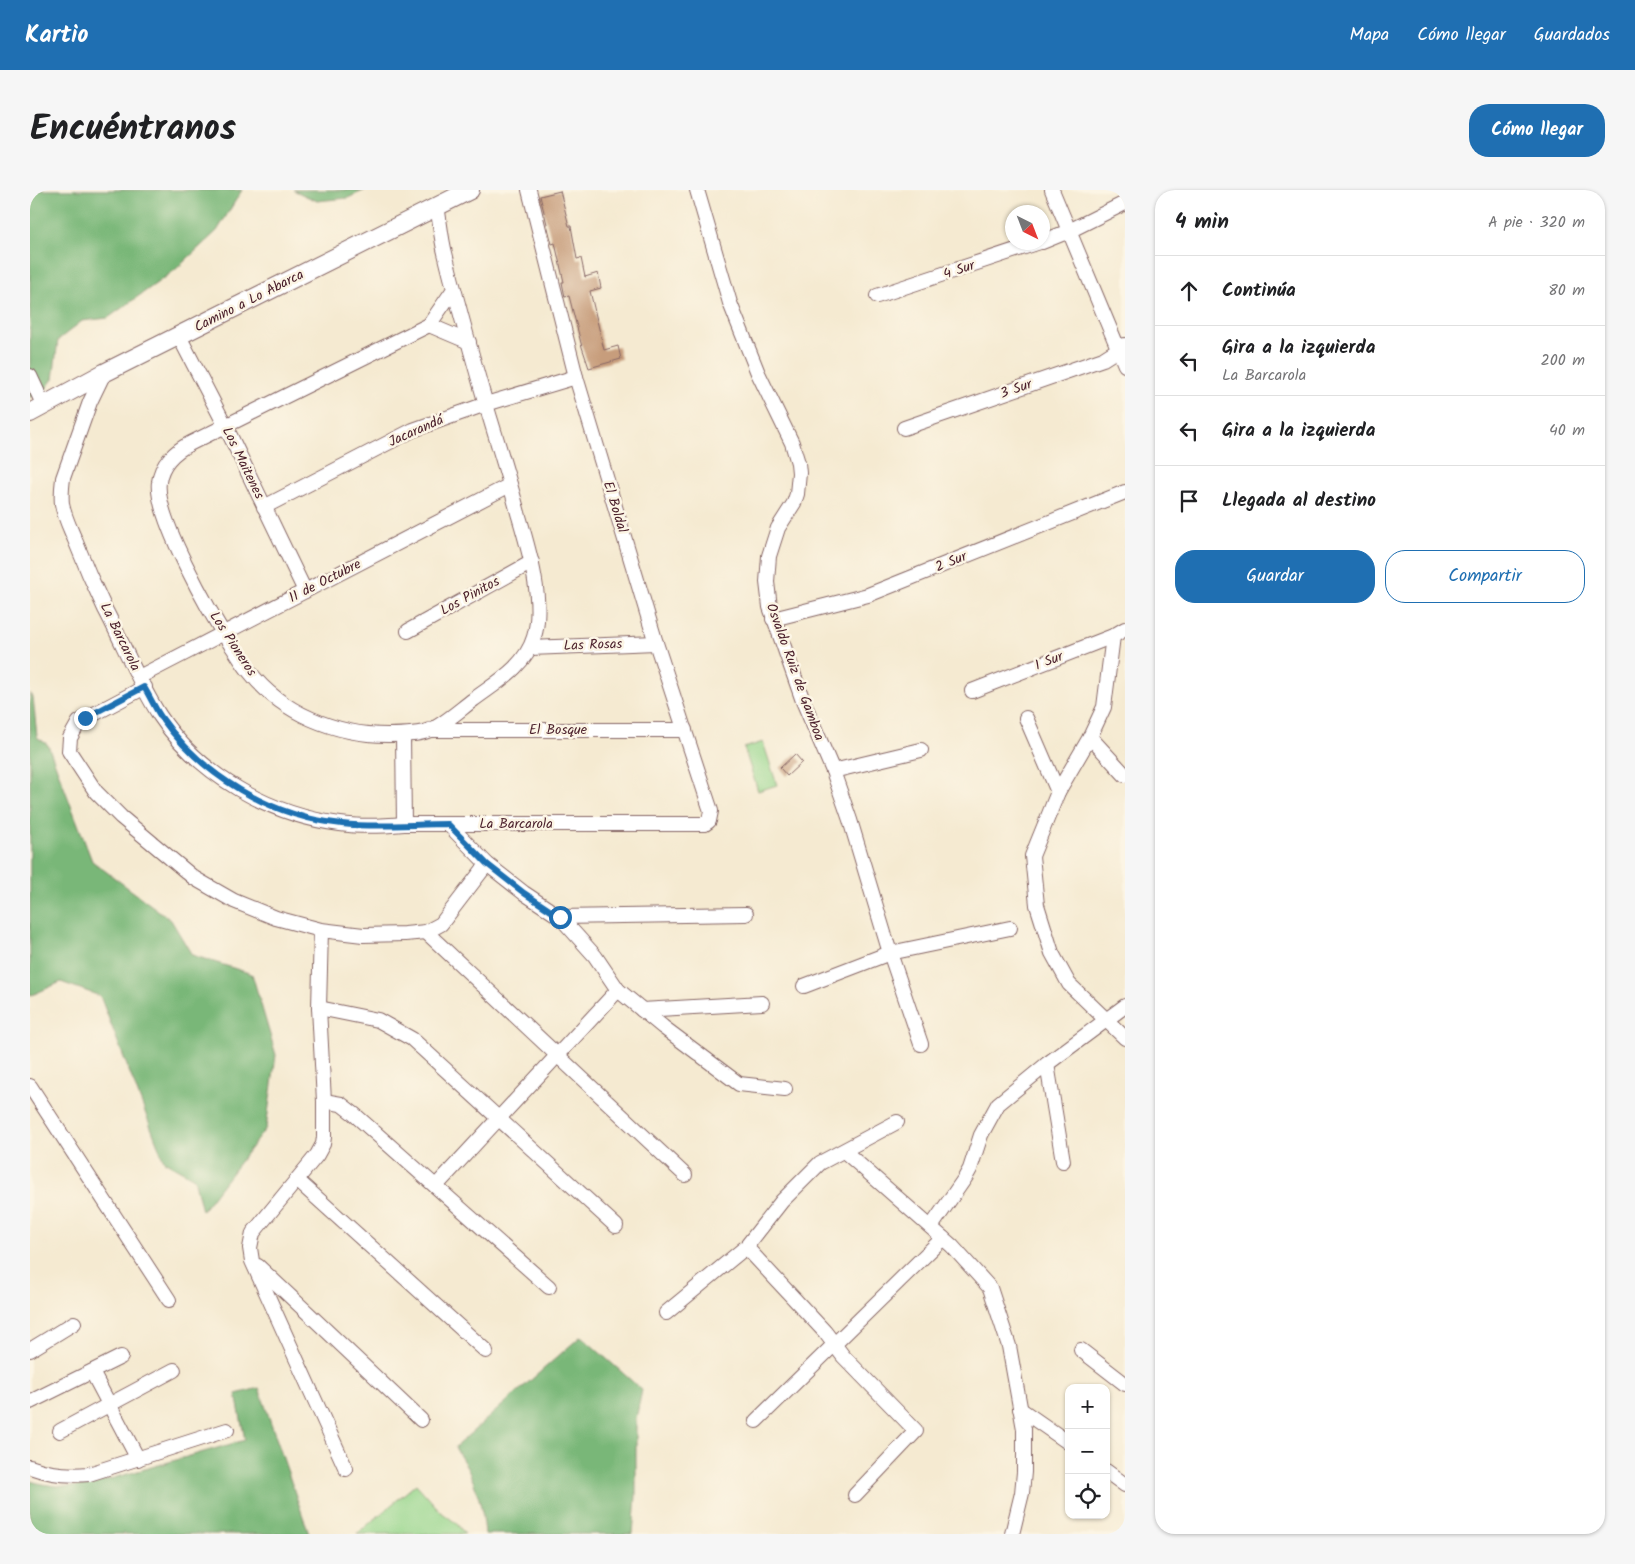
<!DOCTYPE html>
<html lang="es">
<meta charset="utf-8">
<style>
body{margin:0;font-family:Kalam,sans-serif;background:#f6f6f6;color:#202124}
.controls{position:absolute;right:15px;bottom:15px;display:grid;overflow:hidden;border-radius:10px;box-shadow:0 1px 4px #0004}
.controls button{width:45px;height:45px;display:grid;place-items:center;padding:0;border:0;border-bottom:1px solid #e0e0e0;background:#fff;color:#202124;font:25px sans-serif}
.compass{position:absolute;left:975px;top:15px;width:45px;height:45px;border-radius:50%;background:#fff;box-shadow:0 1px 4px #0004;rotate:138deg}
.stop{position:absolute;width:15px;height:15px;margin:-11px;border:4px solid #1f6fb2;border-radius:50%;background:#fff}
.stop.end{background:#1f6fb2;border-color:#fff;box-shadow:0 1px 5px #0008}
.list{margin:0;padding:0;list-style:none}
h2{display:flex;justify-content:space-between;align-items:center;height:65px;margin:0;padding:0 20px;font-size:21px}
h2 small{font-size:16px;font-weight:400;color:#757577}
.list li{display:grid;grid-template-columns:32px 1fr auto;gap:15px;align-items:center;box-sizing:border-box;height:70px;padding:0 20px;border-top:1px solid #e0e0e0}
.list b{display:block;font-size:19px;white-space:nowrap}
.list p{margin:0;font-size:16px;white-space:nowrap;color:#757577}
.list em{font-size:16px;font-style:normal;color:#757577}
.actions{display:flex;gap:10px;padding:15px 20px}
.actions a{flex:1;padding:11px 0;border:1px solid #1f6fb2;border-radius:20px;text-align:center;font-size:18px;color:#1f6fb2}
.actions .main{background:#1f6fb2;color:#fff}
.icon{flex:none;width:28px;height:28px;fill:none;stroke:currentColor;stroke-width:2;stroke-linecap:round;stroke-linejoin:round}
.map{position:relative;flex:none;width:1095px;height:1344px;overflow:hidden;border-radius:20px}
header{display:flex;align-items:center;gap:30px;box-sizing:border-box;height:70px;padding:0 25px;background:#1f6fb2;color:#fff}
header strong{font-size:24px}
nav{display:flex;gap:28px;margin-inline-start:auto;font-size:18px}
.intro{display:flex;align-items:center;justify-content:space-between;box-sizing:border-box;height:120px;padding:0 30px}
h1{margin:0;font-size:35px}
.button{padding:12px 22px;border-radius:20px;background:#1f6fb2;color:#fff;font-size:18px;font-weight:700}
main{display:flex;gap:30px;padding:0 30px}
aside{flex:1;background:#fff;border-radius:20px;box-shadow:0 1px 4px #0004}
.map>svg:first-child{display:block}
.green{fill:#97d68d;stroke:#707a5c}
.forest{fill:#79b778;stroke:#626b52}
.building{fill:#c79d7c}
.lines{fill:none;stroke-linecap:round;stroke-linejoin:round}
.minor-casing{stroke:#866665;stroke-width:16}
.major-casing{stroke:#866665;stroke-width:20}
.minor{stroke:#fff;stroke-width:14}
.major{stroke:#fff;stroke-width:18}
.route{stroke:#1f6fb2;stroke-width:6}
.labels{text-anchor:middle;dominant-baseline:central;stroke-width:5;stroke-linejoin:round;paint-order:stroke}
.street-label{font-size:14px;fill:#4a1f2b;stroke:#fcf5e5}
</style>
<header>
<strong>Kartio</strong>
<nav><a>Mapa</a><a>Cómo llegar</a><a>Guardados</a></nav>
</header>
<div class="intro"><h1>Encuéntranos</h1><a class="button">Cómo llegar</a></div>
<main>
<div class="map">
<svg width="1095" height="1344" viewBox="0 0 1095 1344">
<rect width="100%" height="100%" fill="#fcf5e5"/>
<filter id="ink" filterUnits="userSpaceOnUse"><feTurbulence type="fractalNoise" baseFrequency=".02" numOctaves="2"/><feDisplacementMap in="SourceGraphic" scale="10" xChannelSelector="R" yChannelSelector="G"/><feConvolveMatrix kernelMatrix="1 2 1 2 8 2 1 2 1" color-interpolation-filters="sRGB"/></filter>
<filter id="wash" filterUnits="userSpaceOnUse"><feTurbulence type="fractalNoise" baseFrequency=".0096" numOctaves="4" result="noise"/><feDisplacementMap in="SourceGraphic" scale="20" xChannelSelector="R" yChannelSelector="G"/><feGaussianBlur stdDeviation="1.12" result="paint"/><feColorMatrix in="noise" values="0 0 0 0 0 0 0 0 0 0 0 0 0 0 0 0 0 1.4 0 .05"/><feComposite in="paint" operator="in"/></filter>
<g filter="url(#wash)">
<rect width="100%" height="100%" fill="#f5ead1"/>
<g class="green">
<path d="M733 552 747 595 728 601 714 558Z"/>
<path d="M386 1294 411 1322 426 1333 435 1344H327Z"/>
</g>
<g class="forest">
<path d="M0 0H212L187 41 145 80 78 128 52 131 28 150 23 189 12 204 0 207Z"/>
<path d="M263 0H335L318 8 287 11Z"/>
<path d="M0 503 3 507 7 547 18 555 62 671 141 730 162 765 222 784 246 865 236 938 172 1021 164 988 134 971 70 806 31 792 0 806Z"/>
<path d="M551 1146 612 1200 606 1229V1306L603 1344H455C453 1319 447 1296 435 1274 432 1269 428 1263 425 1257Z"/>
<path d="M229 1198 279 1344H0V1291C22 1297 41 1298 63 1294L215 1250 206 1204Z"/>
</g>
<g id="blocks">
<g class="building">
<path d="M530 1 539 36H541L547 69 551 68 555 87 568 83 571 98 560 101 574 160 588 156 591 169 559 178 552 157 539 106 535 107 532 92H534L525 53 522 54 510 6Z"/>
<path d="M765 564 772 572 757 586 750 578Z"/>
</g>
</g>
</g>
<g filter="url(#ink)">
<use href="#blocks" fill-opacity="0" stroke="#866665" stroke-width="1"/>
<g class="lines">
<defs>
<g id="minor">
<path d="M667 0 700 113 728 183 762 253 768 273 769 283 767 304 764 313 748 338 739 366 737 392 740 417 773 511 803 581 820 630 860 763 891 854"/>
<path d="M1022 0 1095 175"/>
<path d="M407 16C410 32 411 48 415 63 427 113 441 162 455 211 466 248 478 285 488 323 498 357 515 411 504 447 495 477 467 492 443 510 432 518 412 536 400 540 388 545 371 545 358 545 306 545 251 523 219 481 212 473 207 463 201 455 181 425 124 325 129 292 131 274 145 261 161 253L399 135 424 99"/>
<path d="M1012 52 1039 41 1095 13"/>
<path d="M847 106 1010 52"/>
<path d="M399 135 439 152"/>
<path d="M149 146 195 235 275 401"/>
<path d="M74 183 60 212 33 288C32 296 31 305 32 314 34 326 40 338 45 350 54 373 64 396 75 419 93 453 109 494 130 526 170 586 240 625 310 634 331 637 353 636 374 634H675L679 631 681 621 626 453 546 187 499 0"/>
<path d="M0 186 14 216"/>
<path d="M874 238 1073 169 1095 155"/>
<path d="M234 317 383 240 456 214 546 187"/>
<path d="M743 429 838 405 1095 302"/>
<path d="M378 441 502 372"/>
<path d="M1083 446 1074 517 1060 547 1028 602 1002 666 1007 715 1022 763 1039 794 1095 848"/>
<path d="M500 458 626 453"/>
<path d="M109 487 480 295"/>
<path d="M115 497 49 532 40 548 39 561 66 602 91 627 164 688 204 711 246 728 291 740 333 745 375 744 396 742 411 734 457 674"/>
<path d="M942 501 1083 446 1095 439"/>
<path d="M996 528 1028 602"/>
<path d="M402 540H655"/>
<path d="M373 545 374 634"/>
<path d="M1060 547 1095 585"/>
<path d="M803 581 891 560"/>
<path d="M418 634 457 674 494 703 530 727 565 766 588 800 633 837 709 894 755 899"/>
<path d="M530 727 716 724"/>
<path d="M291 740 289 818 294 911V947L293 954 287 965 223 1043 220 1058 222 1071 316 1279"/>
<path d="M396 742 655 985"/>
<path d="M774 796 860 763 980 738"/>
<path d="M289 818 348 830 382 849 586 1036"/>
<path d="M612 820 732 813"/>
<path d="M1017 874 1033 971"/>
<path d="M0 896 139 1110"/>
<path d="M294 911 311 914 324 924 519 1097"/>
<path d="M814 961 922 1056 960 1098 979 1156 994 1239V1282L992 1303 982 1344"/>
<path d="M267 990 456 1161"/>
<path d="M406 996 588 800"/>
<path d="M901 1037 935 988 940 979 951 945 968 914 1017 874 1095 816"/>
<path d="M716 1057 795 1142 813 1166 886 1241 825 1305"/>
<path d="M228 1076 391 1230"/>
<path d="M636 1123 716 1057 752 1011 790 973 867 932"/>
<path d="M0 1160 44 1133"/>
<path d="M1051 1160 1095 1194"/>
<path d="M62 1182 108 1269"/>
<path d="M0 1212 91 1167"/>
<path d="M990 1219 1039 1253"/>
<path d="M726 1231 913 1048"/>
<path d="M30 1241 144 1180"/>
<path d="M0 1277C19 1284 39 1286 59 1284L197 1240"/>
<path d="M1076 1281 1095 1295"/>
</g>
<path id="major" d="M0 223 74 183 440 0"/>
</defs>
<use href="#minor" class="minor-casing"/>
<use href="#major" class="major-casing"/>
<use href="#minor" class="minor"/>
<use href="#major" class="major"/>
</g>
</g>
<g class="lines" filter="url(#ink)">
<path class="route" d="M55 528 114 497C120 507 125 518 131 527 172 586 241 627 312 634 347 638 383 634 418 634L457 674 494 703 530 727"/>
</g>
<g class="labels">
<g class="street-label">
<text transform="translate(929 80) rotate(-18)">4 Sur</text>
<text transform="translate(219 111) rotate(-27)">Camino a Lo Abarca</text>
<text transform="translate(986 199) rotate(-19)">3 Sur</text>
<text transform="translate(386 241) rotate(-24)">Jacarandá</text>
<text transform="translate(213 273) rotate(64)">Los Maitenes</text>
<text transform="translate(585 317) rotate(73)">El Boldal</text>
<text transform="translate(921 372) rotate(-22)">2 Sur</text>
<text transform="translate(295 391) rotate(-27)">11 de Octubre</text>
<text transform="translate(440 406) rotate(-29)">Los Pinitos</text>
<text transform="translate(90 447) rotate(64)">La Barcarola</text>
<text transform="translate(203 454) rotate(57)">Los Pioneros</text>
<text transform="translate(563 455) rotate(-2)">Las Rosas</text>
<text transform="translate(1019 471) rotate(-21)">1 Sur</text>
<text transform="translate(765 482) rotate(70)">Osvaldo Ruiz de Gamboa</text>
<text x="528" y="540">El Bosque</text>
<text x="486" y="634">La Barcarola</text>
</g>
</g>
</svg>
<div class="controls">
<button>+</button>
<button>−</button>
<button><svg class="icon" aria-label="locate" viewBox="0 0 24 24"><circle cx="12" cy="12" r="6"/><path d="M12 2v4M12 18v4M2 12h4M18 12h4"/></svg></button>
</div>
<svg class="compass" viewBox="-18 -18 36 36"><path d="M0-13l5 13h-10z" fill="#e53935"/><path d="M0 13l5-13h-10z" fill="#757577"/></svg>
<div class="stop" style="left:530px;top:727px"></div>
<div class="stop end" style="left:55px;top:528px"></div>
</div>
<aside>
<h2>4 min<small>A pie · 320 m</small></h2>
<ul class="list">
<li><svg class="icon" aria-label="ahead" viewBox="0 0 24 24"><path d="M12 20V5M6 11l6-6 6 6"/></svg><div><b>Continúa</b></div><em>80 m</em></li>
<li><svg class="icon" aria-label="left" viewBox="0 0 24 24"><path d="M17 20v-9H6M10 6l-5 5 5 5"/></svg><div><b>Gira a la izquierda</b><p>La Barcarola</p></div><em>200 m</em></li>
<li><svg class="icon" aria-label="left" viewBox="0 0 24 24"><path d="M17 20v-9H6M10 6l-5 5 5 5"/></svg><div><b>Gira a la izquierda</b></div><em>40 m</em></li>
<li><svg class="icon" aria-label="arrive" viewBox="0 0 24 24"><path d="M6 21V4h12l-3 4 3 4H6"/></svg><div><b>Llegada al destino</b></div></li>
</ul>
<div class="actions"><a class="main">Guardar</a><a>Compartir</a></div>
</aside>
</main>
